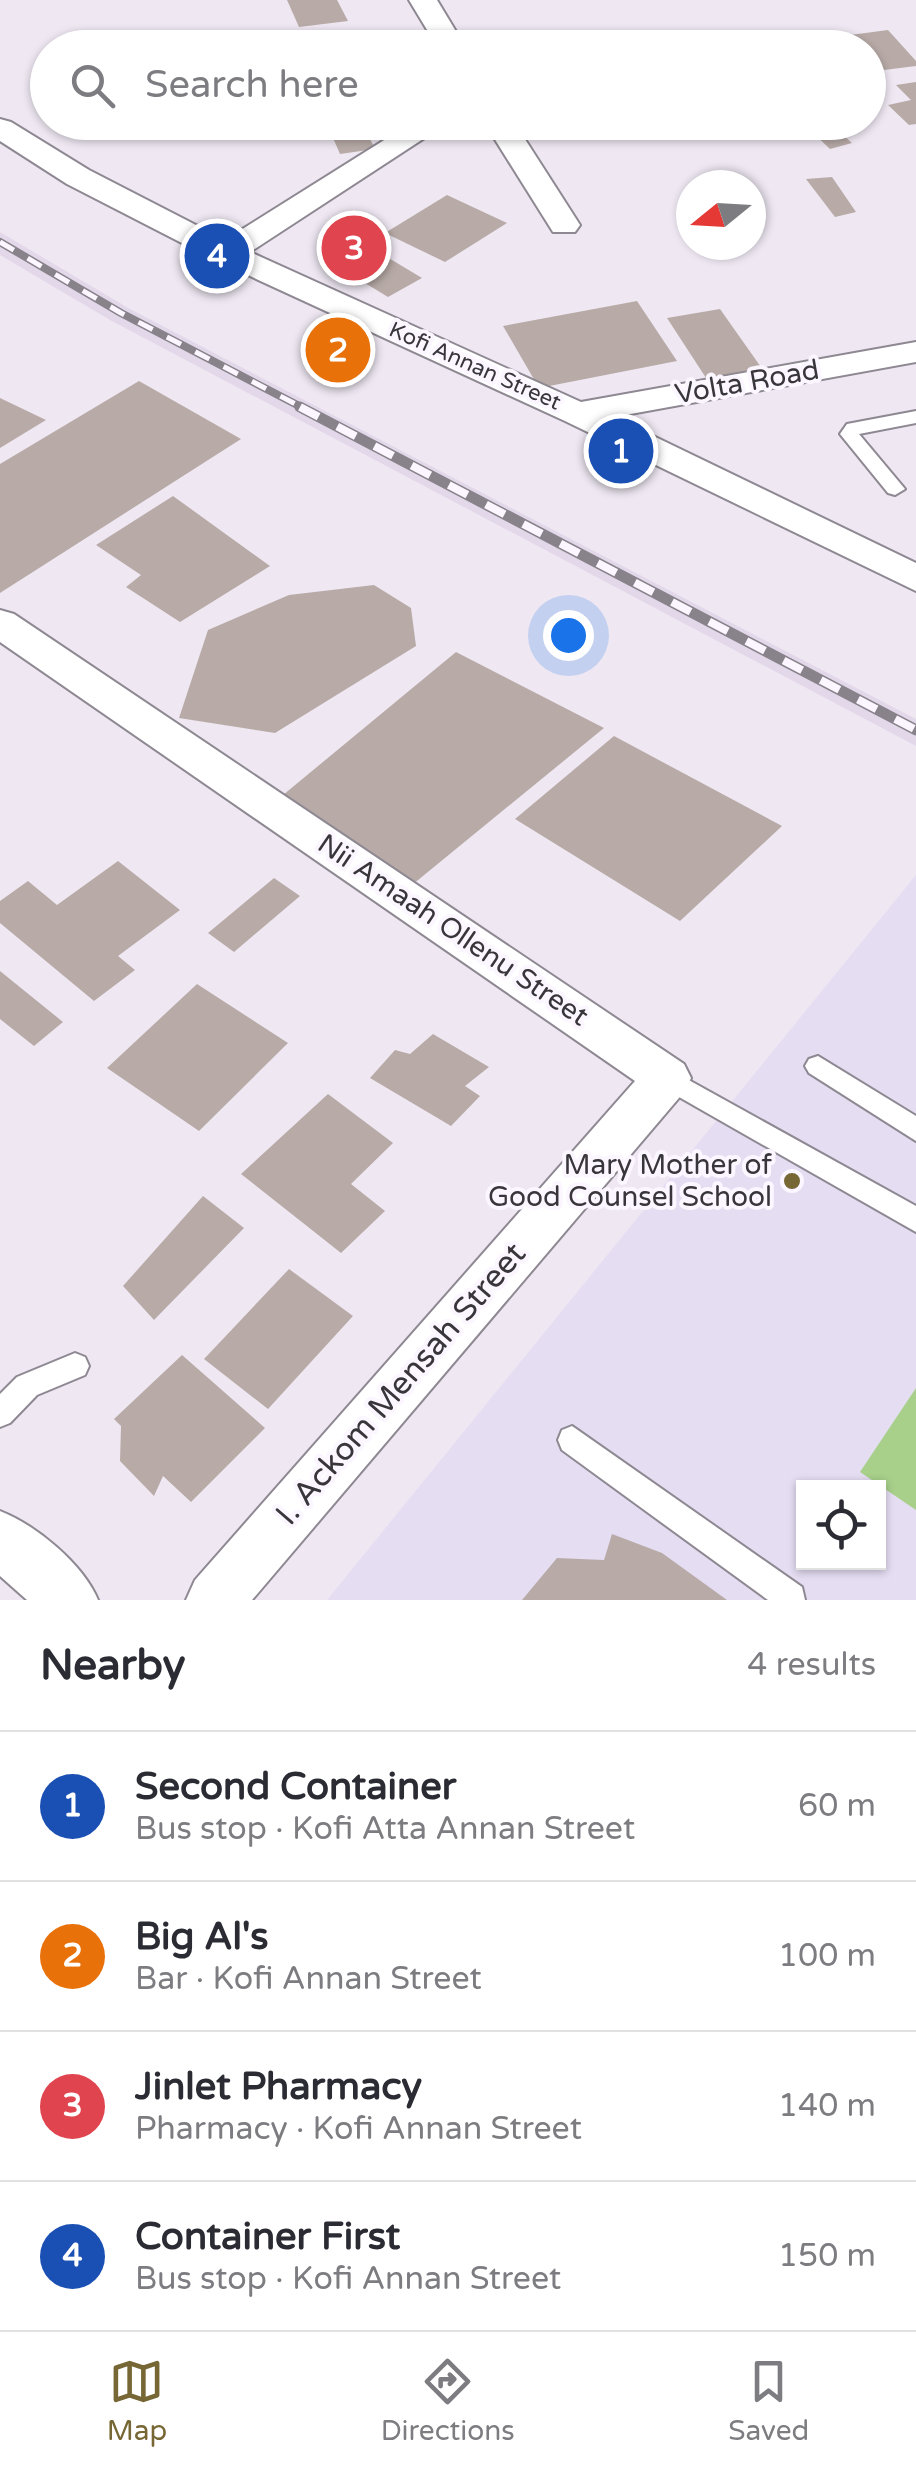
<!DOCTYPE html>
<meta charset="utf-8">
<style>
body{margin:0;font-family:"Varela Round",sans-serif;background:#f7f7f7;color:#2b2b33}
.controls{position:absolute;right:30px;bottom:30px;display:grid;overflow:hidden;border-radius:0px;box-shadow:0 2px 8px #0004}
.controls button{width:90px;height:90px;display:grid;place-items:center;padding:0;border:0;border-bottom:2px solid #e1e1e2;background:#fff;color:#2b2b33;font:50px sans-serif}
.compass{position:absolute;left:676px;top:170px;width:90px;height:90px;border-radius:50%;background:#fff;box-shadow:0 2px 8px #0004;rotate:252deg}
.you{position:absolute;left:568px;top:635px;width:35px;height:35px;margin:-25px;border:8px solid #fff;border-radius:50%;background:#1a73e8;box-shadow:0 0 0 15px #1a73e833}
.badge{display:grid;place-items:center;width:65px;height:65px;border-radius:50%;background:#766734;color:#fff;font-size:32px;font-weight:700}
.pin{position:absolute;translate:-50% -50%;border:5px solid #fff;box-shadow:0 2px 10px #0006}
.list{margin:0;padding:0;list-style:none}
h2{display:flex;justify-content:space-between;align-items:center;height:130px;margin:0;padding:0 40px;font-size:42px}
h2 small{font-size:32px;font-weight:400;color:#7c7c81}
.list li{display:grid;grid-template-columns:65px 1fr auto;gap:30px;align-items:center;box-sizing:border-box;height:150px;padding:0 40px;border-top:2px solid #e1e1e2}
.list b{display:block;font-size:38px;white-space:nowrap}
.list p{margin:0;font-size:32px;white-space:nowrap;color:#7c7c81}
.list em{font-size:32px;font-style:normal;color:#7c7c81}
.icon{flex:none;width:55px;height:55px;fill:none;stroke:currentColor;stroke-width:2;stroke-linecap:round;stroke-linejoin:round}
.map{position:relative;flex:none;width:916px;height:1600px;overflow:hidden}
.search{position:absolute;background:#fff;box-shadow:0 2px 8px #0004;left:30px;right:30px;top:30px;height:110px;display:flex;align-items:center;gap:25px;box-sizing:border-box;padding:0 35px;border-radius:55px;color:#7c7c81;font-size:38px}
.sheet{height:730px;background:#fff}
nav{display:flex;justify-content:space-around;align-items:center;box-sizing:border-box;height:140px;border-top:2px solid #e1e1e2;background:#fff;font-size:28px;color:#7c7c81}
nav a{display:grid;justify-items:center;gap:5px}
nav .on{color:#766734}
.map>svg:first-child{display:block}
.built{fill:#e3d8e9}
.education{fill:#e5ddf2;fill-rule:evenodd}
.green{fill:#a8d08a}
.building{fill:#b8aba7}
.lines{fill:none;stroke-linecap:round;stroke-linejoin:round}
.service-casing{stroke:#8e8892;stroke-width:4}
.minor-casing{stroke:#8e8892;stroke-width:4}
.service{fill:#fff;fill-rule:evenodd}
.minor{fill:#fff;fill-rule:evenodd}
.rail-far1-casing{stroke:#88838b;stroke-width:8}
.rail-casing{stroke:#88838b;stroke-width:11}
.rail-far1{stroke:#fbf6ff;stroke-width:5;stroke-dasharray:16;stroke-linecap:butt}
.rail{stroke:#fbf6ff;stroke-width:8;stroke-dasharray:21;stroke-linecap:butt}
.poi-dot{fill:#766734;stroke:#fbf6ff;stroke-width:4}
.labels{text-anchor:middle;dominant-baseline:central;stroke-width:8;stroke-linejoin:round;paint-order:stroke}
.far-street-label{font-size:22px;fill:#39363b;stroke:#fbf6ff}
.street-label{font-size:28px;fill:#39363b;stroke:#fbf6ff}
.poi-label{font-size:28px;fill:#39363b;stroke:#fbf6ff;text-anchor:end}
.near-street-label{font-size:32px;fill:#39363b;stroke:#fbf6ff}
</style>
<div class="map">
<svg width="916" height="1600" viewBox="0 0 916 1600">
<rect width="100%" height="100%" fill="#efe8f3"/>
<path class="built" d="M0 232 130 309 916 719V746L110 320 0 255Z"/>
<path class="education" d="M916 875V1600H327ZM804 1488H878V1562H804Z"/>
<path class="green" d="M916 1388V1510L860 1472Z"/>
<g class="building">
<path d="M287 0H337L348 21 299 27Z"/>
<path d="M888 30 916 61V66L868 72V48H820L812 40Z"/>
<path d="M131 36 136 48H84L83 44Z"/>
<path d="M916 82V124L909 125 888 105 911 100 896 85Z"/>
<path d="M326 122H426V125L367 133 375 149 340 154Z"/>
<path d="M830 123 852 143 830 149 808 128Z"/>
<path d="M832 177 856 212 835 217 806 179Z"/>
<path d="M447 195 507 223 445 262 385 233Z"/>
<path d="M367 245 422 278 388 297 332 263Z"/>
<path d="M637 301 677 361 539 388 503 326Z"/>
<path d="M720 309 763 370 708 381 667 318Z"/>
<path d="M139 381 241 439 0 593V464Z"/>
<path d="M0 398 46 420 0 448Z"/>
<path d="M173 496 270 566 180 622 126 587 141 575 96 545Z"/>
<path d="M374 585 411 608 416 646 275 733 179 718 208 630 289 595Z"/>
<path d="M456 652 604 728 412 885 283 795Z"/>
<path d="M614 736 782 826 680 921 515 819Z"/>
<path d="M118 861 180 910 118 956 135 970 94 1001 0 923V901L28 881 57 905Z"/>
<path d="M274 878 300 896 234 952 208 933Z"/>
<path d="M0 971 63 1022 34 1046 0 1019Z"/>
<path d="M197 984 288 1043 199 1131 107 1068Z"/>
<path d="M433 1034 489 1067 465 1086 480 1096 451 1126 370 1078 395 1050 410 1054Z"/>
<path d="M328 1094 393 1143 351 1184 385 1211 341 1253 241 1174Z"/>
<path d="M203 1196 244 1228 154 1320 123 1286Z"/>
<path d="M289 1269 353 1316 268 1409 204 1359Z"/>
<path d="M182 1355 265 1428 191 1502 163 1476 154 1496 120 1461 121 1426 114 1419Z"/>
<path d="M612 1534 662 1553 727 1600H522L557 1558 604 1560Z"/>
</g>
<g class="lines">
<defs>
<g id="service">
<path d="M637 40 642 41 646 48H631L632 41Z"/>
<path d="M916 411V423L859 434 905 489 895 495 888 493 840 434 847 424Z"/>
<path d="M818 1056 916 1116V1141L809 1073 805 1066 809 1059Z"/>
<path d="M667 1068 916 1206V1232L658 1085 654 1078 658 1071Z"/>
<path d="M75 1353 85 1357 89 1366 85 1375 37 1395 10 1423 0 1427V1394L17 1377Z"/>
<path d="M572 1426 802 1587 805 1600H768L562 1450 558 1440 562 1430Z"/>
</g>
<g id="minor">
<path d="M409 0H437L466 48H438Z"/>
<path d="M0 119 11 122 89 170 225 240 413 122H449L250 252 581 402 916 342V362L614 417 916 563V591L565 421 215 260 67 184 0 141Z"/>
<path d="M484 122H514L580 225 575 232H553Z"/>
<path d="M0 610 14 614 684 1064 691 1078 684 1092 252 1600H186L195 1580 635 1081 0 642Z"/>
<path d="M0 1511C36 1525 83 1564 98 1600H27L0 1576Z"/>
</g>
</defs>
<use href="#service" class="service-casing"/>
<use href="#minor" class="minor-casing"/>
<use href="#service" class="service"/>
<use href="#minor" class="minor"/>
<defs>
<path id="rail-far1" d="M0 242 121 313 305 409"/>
<path id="rail" d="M300 407 916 730"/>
</defs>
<use href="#rail-far1" class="rail-far1-casing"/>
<use href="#rail" class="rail-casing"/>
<use href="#rail-far1" class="rail-far1"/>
<use href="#rail" class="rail"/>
</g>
<circle class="poi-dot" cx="792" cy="1181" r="10"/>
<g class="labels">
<g class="far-street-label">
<text transform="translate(475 366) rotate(24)">Kofi Annan Street</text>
</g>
<g class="street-label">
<text transform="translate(747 382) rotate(-10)">Volta Road</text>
<text transform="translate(453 930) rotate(34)">Nii Amaah Ollenu Street</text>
</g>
<g class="poi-label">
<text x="772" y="1165">Mary Mother of<tspan x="772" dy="32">Good Counsel School</tspan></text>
</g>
<g class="near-street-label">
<text transform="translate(401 1384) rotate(-49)">I. Ackom Mensah Street</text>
</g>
</g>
</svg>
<div class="controls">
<button><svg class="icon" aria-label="locate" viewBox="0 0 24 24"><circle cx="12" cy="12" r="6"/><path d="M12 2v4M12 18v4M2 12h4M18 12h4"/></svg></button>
</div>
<svg class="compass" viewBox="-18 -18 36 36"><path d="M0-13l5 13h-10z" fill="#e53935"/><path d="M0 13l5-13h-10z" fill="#7c7c81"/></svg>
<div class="you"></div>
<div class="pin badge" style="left:621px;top:451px;background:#1a4fb4">1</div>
<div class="pin badge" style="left:338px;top:350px;background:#e8710a">2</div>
<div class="pin badge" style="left:354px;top:248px;background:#e0444e">3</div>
<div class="pin badge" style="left:217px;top:256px;background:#1a4fb4">4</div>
<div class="search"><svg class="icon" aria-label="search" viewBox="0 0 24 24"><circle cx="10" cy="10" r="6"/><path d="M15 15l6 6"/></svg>Search here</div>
</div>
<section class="sheet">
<h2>Nearby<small>4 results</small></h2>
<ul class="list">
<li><span class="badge" style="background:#1a4fb4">1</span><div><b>Second Container</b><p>Bus stop · Kofi Atta Annan Street</p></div><em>60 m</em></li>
<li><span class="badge" style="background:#e8710a">2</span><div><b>Big Al's</b><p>Bar · Kofi Annan Street</p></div><em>100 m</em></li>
<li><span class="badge" style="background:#e0444e">3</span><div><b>Jinlet Pharmacy</b><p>Pharmacy · Kofi Annan Street</p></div><em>140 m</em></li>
<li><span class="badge" style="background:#1a4fb4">4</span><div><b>Container First</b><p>Bus stop · Kofi Annan Street</p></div><em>150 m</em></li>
</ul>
</section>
<nav>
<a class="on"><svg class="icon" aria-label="map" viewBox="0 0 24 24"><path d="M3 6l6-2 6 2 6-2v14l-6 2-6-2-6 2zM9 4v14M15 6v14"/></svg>Map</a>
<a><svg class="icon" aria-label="directions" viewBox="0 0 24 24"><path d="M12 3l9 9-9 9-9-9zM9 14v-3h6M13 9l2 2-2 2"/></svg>Directions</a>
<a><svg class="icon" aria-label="saved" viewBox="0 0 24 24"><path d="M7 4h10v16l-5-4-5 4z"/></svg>Saved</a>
</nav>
